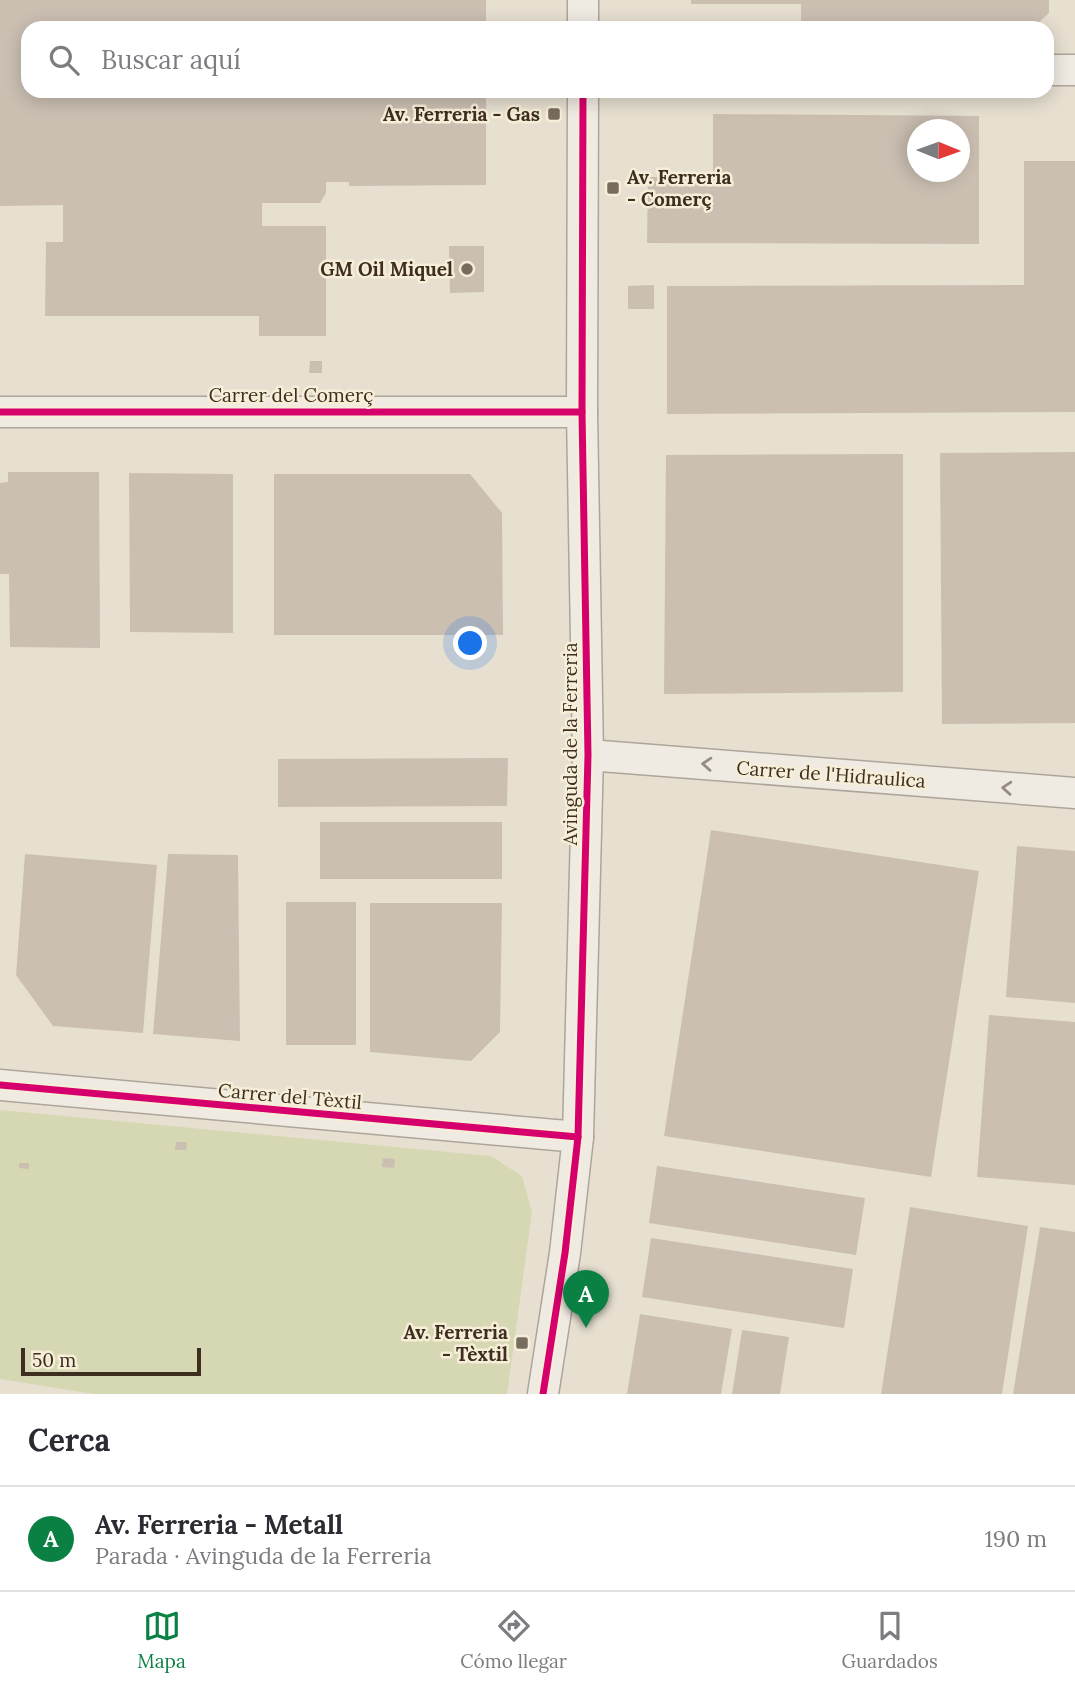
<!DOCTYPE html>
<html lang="es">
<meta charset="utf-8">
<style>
body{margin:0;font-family:Lora,serif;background:#f7f7f7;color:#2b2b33}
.compass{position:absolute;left:907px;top:119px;width:63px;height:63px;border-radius:50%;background:#fff;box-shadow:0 4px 18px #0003;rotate:91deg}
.scale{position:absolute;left:21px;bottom:18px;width:180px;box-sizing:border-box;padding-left:7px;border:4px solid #3d2e20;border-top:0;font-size:19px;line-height:24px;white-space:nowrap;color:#3d2e20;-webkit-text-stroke:5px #f7eed8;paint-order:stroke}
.you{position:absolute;left:471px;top:644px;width:24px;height:24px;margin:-18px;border:5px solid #fff;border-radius:50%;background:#1a73e8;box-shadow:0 0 0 10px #1a73e833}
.badge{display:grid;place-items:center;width:46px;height:46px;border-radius:50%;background:#0b8043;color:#fff;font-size:23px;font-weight:700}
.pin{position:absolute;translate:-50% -58px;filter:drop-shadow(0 2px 4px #0008)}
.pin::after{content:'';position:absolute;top:37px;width:24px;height:21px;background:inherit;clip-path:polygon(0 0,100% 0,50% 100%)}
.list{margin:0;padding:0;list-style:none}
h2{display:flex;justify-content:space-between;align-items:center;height:91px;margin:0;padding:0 28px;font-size:30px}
h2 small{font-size:23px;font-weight:400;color:#7c7c81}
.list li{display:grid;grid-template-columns:46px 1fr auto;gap:21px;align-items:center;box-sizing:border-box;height:105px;padding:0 28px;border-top:2px solid #e1e1e2}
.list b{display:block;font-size:26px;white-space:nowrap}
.list p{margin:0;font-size:23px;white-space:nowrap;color:#7c7c81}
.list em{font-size:23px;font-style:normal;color:#7c7c81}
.icon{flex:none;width:38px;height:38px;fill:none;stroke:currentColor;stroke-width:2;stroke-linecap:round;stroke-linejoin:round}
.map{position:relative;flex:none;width:1075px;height:1394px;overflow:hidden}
.search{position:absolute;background:#fff;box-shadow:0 4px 18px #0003;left:21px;right:21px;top:21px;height:77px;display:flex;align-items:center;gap:18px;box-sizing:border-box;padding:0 24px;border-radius:21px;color:#7c7c81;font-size:26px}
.sheet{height:196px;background:#fff}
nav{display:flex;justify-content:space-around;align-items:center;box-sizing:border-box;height:98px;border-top:2px solid #e1e1e2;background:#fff;font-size:19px;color:#7c7c81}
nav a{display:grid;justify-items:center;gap:4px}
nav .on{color:#0b8043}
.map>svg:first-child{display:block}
.green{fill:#d6d7b3}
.building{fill:#cbbfb2;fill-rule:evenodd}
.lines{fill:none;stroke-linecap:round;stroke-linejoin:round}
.street-casing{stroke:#ada599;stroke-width:33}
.street{stroke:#efebe3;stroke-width:30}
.cycleway-casing{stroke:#f7eed8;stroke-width:11}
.cycleway{stroke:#d6006c;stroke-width:7}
.oneway{stroke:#968c82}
.poi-dot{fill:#786c5e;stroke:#f7eed8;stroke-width:2.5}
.labels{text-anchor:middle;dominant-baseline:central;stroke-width:5;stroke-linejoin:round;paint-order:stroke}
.poi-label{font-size:19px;font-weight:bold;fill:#3d2e20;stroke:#f7eed8;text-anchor:end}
.street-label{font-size:19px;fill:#3d2e20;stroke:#f7eed8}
</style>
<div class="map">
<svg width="1075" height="1394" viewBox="0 0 1075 1394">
<rect width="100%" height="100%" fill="#e7e0d1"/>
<path class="green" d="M0 1110 491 1156 522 1176 532 1212 507 1394H94L0 1379Z"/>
<g class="building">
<path d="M0 0H486V28H28V91H486V185L349 186V182H326V193L320 203H262V226H326V336H259V316H45L46 242H63V205L0 206Z"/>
<path d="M691 0H1049V13L1034 27 801 25V4H691Z"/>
<path d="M713 114 979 116V244L647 243 648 177H713ZM918 130H960V172H918Z"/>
<path d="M1024 161H1075V412L667 414V286L1024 285Z"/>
<path d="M449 246H484V292L450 293Z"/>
<path d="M654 285V309H628V286Z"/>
<path d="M310 361H322V373H309Z"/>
<path d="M1075 452V723L942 724 940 453Z"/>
<path d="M903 454V692L664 694 666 455Z"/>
<path d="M8 472H99L100 648 10 647 9 574H0V483L8 482Z"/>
<path d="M129 473 233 474V633L130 632Z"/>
<path d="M274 474H470L502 513 503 635H274Z"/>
<path d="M508 758 507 806 278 807V759Z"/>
<rect x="320" y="822" width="182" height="57"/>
<path d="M711 830 979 871 931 1177 664 1136Z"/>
<path d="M1017 846 1075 851V1003L1006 997Z"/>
<path d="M25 854 157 865 143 1033 53 1026 16 975Z"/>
<path d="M168 854 238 855 240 1041 153 1034Z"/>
<rect x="286" y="902" width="70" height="143"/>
<path d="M370 903H502L500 1032 471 1061 370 1052Z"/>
<path d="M989 1015 1075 1022V1185L977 1177Z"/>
<path d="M176 1142H187L186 1150H175Z"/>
<path d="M383 1158 395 1159 394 1168 382 1167Z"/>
<path d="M19 1163H29V1169L19 1168Z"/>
<path d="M657 1166 865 1198 856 1255 649 1223Z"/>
<path d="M910 1207 1028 1226 1002 1394H881Z"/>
<path d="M1040 1227 1075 1232V1394H1013Z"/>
<path d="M651 1238 853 1269 844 1328 642 1297Z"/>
<path d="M640 1314 732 1329 721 1394H627Z"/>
<path d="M742 1330 789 1337 780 1394H732Z"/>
</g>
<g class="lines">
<defs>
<g id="street">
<path d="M583 28V0"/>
<path d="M1047 70H1075"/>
<path d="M0 412H582"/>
<path d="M588 755 1075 793"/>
<path d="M0 1085 578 1137"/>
<path d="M543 1394 565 1253 578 1137 588 755 582 412 583 91"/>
</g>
</defs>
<use href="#street" class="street-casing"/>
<use href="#street" class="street"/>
<defs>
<g id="cycleway">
<path d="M0 412H582"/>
<path d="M0 1085 578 1137"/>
<path d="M543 1394 565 1253 578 1137 588 755 582 412 583 91"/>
</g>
</defs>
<use href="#cycleway" class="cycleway-casing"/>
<use href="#cycleway" class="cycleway"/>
</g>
<defs><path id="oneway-chevron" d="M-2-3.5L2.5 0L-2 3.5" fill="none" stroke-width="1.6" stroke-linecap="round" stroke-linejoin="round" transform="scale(1.75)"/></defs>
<g class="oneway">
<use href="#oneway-chevron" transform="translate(707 764) rotate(-176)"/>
<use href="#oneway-chevron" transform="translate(1007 788) rotate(-176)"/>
</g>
<g class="poi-dot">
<rect x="547" y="107" width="14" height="14" rx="3.5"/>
<rect x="606" y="181" width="14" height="14" rx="3.5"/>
<circle cx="467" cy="269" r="7"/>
<rect x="515" y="1336" width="14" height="14" rx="3.5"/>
</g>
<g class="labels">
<g class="poi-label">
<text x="540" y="114">Av. Ferreria - Gas</text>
<text x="627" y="177" text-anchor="start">Av. Ferreria<tspan x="627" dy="22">- Comerç</tspan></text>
<text x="453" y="269">GM Oil Miquel</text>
<text x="508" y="1332">Av. Ferreria<tspan x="508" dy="22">- Tèxtil</tspan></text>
</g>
<g class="street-label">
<text x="291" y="395">Carrer del Comerç</text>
<text transform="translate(570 744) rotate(-90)">Avinguda de la Ferreria</text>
<text transform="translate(831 774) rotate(4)">Carrer de l'Hidraulica</text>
<text transform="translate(290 1096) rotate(5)">Carrer del Tèxtil</text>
</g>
</g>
</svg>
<svg class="compass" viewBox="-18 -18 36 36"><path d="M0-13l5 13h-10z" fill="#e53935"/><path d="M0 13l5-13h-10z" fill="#7c7c81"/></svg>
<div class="scale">50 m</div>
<div class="you"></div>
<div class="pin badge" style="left:586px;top:1328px">A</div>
<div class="search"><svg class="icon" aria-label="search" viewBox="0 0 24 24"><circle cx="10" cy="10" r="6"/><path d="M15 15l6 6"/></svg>Buscar aquí</div>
</div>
<section class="sheet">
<h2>Cerca<small></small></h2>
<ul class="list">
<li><span class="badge">A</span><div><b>Av. Ferreria - Metall</b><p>Parada · Avinguda de la Ferreria</p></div><em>190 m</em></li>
</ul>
</section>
<nav>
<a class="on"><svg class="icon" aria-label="map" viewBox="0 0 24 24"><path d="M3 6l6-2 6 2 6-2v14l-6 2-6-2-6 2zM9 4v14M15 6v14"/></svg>Mapa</a>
<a><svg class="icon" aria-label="directions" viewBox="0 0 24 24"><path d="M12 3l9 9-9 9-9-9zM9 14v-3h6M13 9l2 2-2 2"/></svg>Cómo llegar</a>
<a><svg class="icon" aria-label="saved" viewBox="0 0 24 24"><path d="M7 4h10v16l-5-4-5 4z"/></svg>Guardados</a>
</nav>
